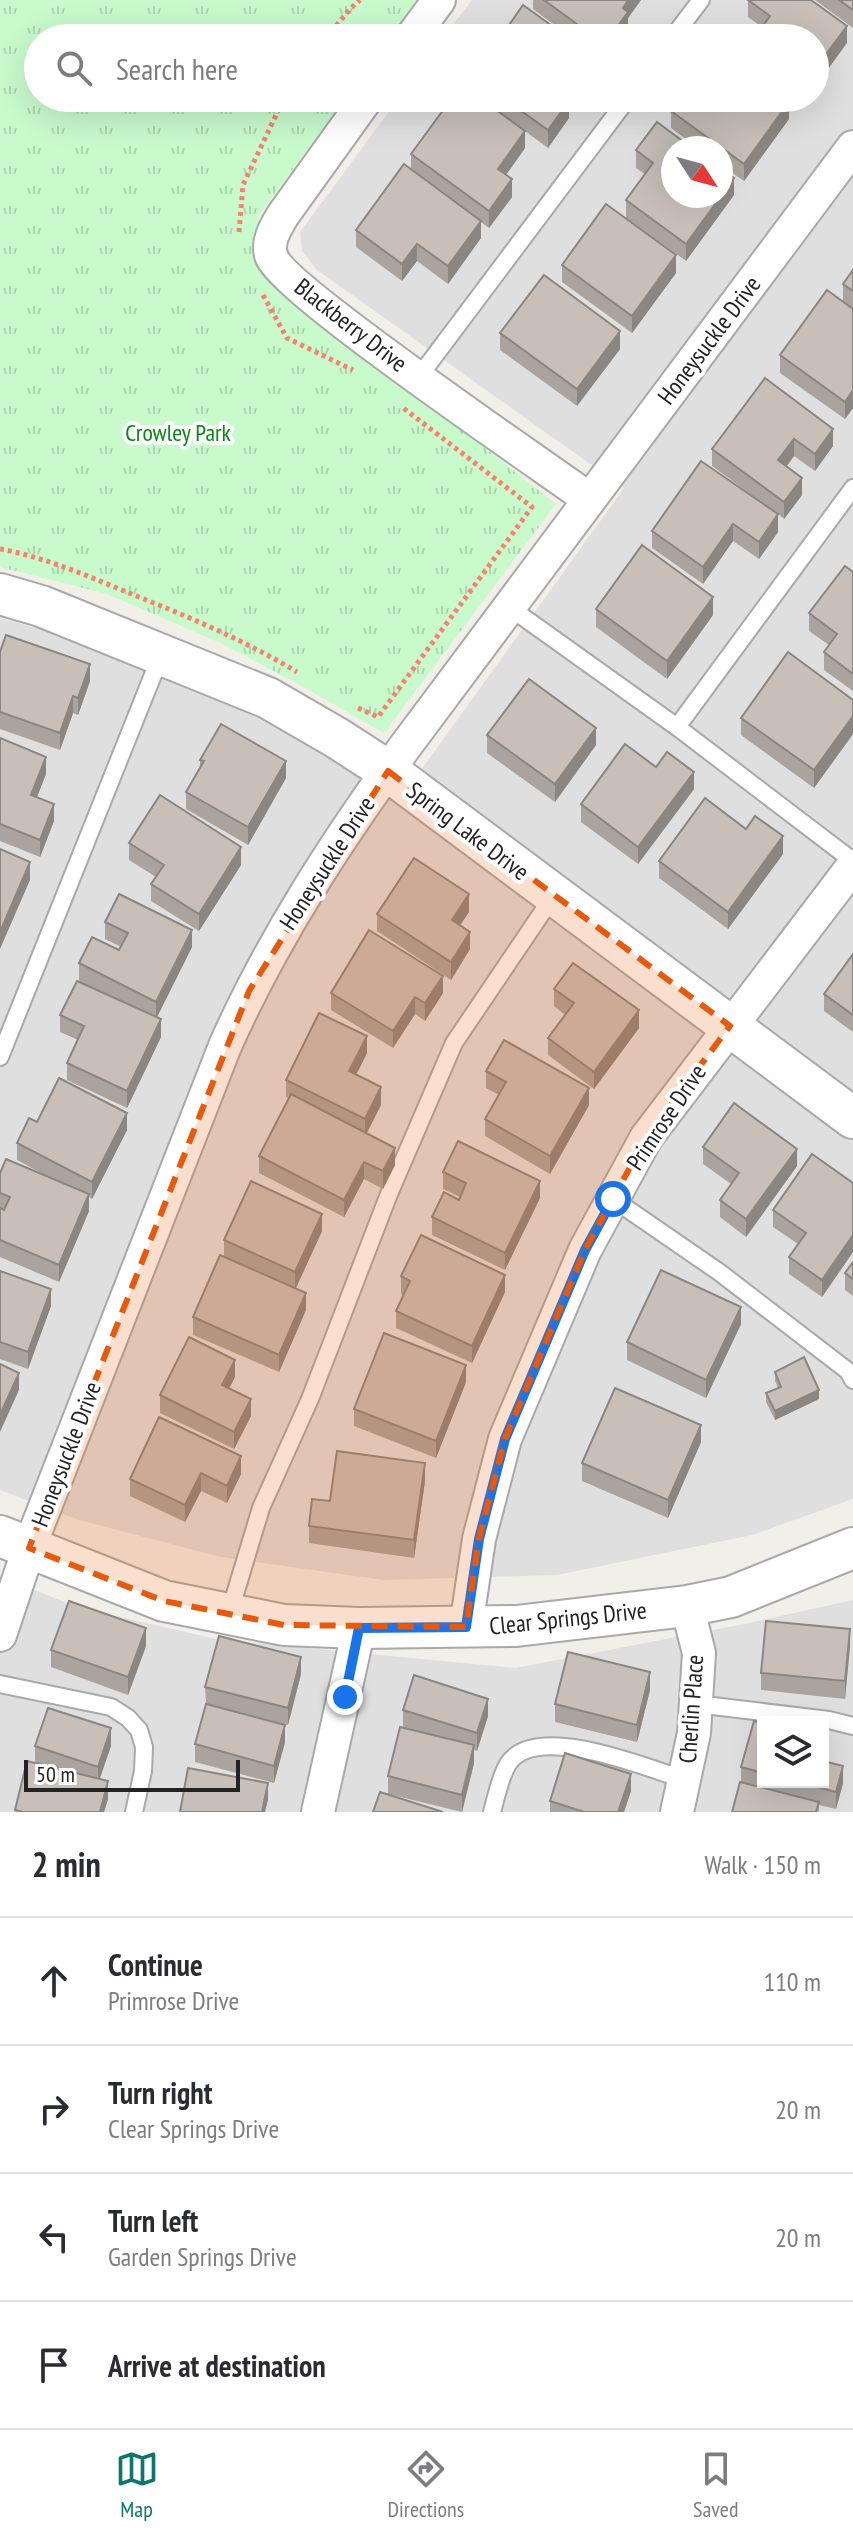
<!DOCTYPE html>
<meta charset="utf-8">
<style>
body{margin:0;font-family:"PT Sans Narrow",sans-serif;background:#f2f2f3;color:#2b2b33}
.controls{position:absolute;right:24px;bottom:24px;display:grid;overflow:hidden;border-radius:0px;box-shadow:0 8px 32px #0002}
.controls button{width:72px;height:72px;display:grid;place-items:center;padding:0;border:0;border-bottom:2px solid #e1e1e2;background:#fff;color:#2b2b33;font:40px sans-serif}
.compass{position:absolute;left:661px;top:136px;width:72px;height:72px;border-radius:50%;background:#fff;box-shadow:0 8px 32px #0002;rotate:126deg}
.scale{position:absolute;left:24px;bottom:20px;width:216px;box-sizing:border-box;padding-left:8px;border:4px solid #222;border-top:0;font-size:22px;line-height:28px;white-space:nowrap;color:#222;-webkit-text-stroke:6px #fff;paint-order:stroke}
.stop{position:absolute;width:24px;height:24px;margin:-18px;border:6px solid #1a73e8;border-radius:50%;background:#fff}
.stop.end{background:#1a73e8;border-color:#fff;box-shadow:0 2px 8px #0008}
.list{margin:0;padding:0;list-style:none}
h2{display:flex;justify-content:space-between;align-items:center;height:104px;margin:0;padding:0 32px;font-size:34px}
h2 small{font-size:26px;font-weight:400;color:#7c7c81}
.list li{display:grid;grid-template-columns:52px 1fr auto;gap:24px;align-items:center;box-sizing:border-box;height:128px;padding:0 32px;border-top:2px solid #e1e1e2}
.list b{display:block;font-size:30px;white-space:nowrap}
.list p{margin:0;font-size:26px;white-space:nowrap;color:#7c7c81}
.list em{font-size:26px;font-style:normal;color:#7c7c81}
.icon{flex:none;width:44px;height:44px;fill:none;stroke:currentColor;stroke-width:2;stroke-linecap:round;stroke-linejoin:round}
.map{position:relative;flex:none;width:853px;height:1812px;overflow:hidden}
.search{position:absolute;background:#fff;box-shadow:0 8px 32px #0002;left:24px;right:24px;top:24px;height:88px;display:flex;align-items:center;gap:20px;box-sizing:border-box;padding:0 28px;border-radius:44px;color:#7c7c81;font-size:30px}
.sheet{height:616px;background:#fff}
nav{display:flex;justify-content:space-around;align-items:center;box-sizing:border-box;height:112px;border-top:2px solid #e1e1e2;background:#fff;font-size:22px;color:#7c7c81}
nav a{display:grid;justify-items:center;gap:4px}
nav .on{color:#0f766e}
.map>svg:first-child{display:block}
.residential{fill:#e0dfdf;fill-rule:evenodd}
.park{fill:url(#park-tufts)}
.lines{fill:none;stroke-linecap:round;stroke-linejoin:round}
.service-casing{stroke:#a9a9a9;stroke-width:20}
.minor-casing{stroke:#a9a9a9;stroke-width:36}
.tertiary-casing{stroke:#a9a9a9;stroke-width:44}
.path{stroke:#fa8072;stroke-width:5;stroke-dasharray:4 4;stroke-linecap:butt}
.service{stroke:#fff;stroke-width:16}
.minor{stroke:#fff;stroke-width:32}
.tertiary{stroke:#fff;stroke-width:40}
.wall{fill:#aba49e}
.shaded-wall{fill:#8b8681}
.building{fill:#c7bfb8;stroke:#8b8681;stroke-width:2}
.route{stroke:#1a73e8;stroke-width:10}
.marked{fill:#e8590c;fill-opacity:0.2;stroke:#e8590c;stroke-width:6;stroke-dasharray:16 10;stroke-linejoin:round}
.labels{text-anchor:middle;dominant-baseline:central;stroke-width:8;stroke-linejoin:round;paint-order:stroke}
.street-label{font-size:24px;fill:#222;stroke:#fff}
.park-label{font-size:24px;fill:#0c8416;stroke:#fff}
</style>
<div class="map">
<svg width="853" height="1812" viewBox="0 0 853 1812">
<defs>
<pattern id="park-tufts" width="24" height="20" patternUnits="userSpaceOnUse" patternTransform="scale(2)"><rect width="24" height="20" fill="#c8facc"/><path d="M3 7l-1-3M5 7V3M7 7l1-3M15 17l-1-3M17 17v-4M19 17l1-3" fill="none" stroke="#acd6af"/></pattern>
</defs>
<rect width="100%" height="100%" fill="#f2efe9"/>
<g class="residential">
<path d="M472 0H853V1499L752 1535 557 1575 384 1580 221 1557 79 1520 0 1490V618L69 637 189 681 323 753 398 802 624 488 317 270 302 251 300 232 399 98H815V38H443ZM673 148H721V196H673Z"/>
<path d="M0 1576 77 1607 216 1639 515 1668 744 1624 853 1600V1812H0ZM763 1722H823V1782H763Z"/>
</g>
<path class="park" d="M0 0H416L388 38H38V98H345L257 218 281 288 556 504 384 733 295 682 218 642 107 594 0 567Z"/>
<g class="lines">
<defs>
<g id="service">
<path d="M672 38 701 0"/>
<path d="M418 378 628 98"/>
<path d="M509 607 677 727 853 861"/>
<path d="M677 727 853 488"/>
<path d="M0 1057 161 655"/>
<path d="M613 1199 719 1272 848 1371 853 1380"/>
<path d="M229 1614 261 1508 310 1399 389 1194 454 1043 554 895"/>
<path d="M0 1684 111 1707 128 1718 139 1730 144 1747 143 1771 134 1812"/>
<path d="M696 1704 829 1720 853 1726"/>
<path d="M492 1812C496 1798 500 1777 508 1764 535 1721 648 1768 685 1780"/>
</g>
<g id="minor">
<path d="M411 38 439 0"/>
<path d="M367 98 283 215C276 227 267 240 271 255 279 287 545 467 589 499"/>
<path d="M466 1627 479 1539 505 1439 585 1250 646 1138 853 866"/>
<path d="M0 1635 29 1548 225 1046C272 940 336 842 404 748L853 147"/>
<path d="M318 1812 359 1628"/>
<path d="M677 1812 694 1733 699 1653 687 1606"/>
</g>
<g id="tertiary">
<path d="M0 594 41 606 268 698 337 738 388 771 853 1118"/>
<path d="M0 1536 164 1601 284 1625 359 1628 516 1626 687 1606 731 1597 853 1548"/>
</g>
</defs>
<use href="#service" class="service-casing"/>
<use href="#minor" class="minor-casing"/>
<use href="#tertiary" class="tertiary-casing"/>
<g class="path">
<path d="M326 38 350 9 360 0"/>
<path d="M239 232 243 185 284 98"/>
<path d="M263 295 287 338 353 370"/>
<path d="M0 549C44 557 88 576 129 593 187 616 244 640 297 672"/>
<path d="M358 708 378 717 532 507 402 407"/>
</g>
<use href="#service" class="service"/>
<use href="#minor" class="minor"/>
<use href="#tertiary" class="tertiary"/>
</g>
<g class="wall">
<path d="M533 0H641L628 18V29L622 38H572L533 9Z"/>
<path d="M748 0 847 43 762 27 748 17Z"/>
<path d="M815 0H853V28Z"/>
<path d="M452 98H566L569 118 548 148 525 131V148L506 175 512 197 489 228 481 222V238L448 284 417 261 402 281 356 247V230L411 170V154Z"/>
<path d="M788 98H807L800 107Z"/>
<path d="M671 111 789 119 744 181 721 165V148H698L671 128Z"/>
<path d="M636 150 734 195 686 261 626 218V200L645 174 636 168Z"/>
<path d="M562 265 676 273 632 333 562 282Z"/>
<path d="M853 270V309L843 301V284Z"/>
<path d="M853 309V408L845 419 780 373V355Z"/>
<path d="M500 333 620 349 577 406 500 350Z"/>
<path d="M765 378 833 446 815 471 794 456 786 467 802 495 784 519 778 514V532L759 559 733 541 703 584 652 548V531L773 511 712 466V449Z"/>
<path d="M853 572V691L824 670V652L829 645 809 631V613Z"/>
<path d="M596 609 713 615 667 679 596 627Z"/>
<path d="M0 652 90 681 78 715 73 713 60 750 0 729Z"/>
<path d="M853 700V734L814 788 741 735V718Z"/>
<path d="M487 735 596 745 555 802 487 753Z"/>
<path d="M0 738 46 774 37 797 54 821 40 857 0 841Z"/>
<path d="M200 760 286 778 248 845 186 809V792L200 767Z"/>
<path d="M694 789 638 864 581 822V804Z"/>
<path d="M746 829 783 854 728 929 659 878V861Z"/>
<path d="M129 843 241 865 199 931 151 901V884L156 877 129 860Z"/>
<path d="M469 912 460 925 470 949 451 980 377 931V914Z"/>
<path d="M105 922 192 947 157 1017 161 1037 127 1108 67 1080V1063L78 1040 60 1032V1015L105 994 79 981V963L119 950 121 947 105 939Z"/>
<path d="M853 954V1032L824 1011V994Z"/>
<path d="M554 989 639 1028 594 1089 548 1055V1038L565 1015 554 1006Z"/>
<path d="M331 993H443L425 1021 415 1014 393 1048 331 1010Z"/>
<path d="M367 1053 356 1075 381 1105 367 1133 395 1165 383 1189 364 1179 344 1217 259 1173V1156L289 1099 286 1097V1080Z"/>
<path d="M486 1071 589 1105 550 1174 485 1136V1119L499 1095 486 1088Z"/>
<path d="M37 1122 127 1130 92 1199 89 1197V1211L59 1282 0 1257V1173L52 1179 17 1160V1143Z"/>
<path d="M703 1147 797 1166 746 1237 720 1217V1200L731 1184 703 1164Z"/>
<path d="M443 1172 540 1198 505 1270 432 1235V1217L459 1200 460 1197 443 1189Z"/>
<path d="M853 1183V1252L822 1297 789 1274V1257L798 1244 773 1227V1210Z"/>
<path d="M322 1231 296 1288 306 1310 279 1372 193 1335V1317L224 1257V1240Z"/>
<path d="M853 1262V1296L845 1290V1273Z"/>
<path d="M0 1271 51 1306 28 1369 0 1359Z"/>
<path d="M401 1276 505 1292 472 1363 396 1328V1311L403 1295 401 1294Z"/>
<path d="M741 1324 706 1398 627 1360V1342Z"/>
<path d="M775 1372 819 1399 775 1420 766 1402V1393L778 1388 775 1381Z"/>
<path d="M235 1377 229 1388 251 1416 234 1449 160 1413V1395Z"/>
<path d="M466 1382 436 1458 354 1426V1409Z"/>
<path d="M159 1417 241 1474 227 1503 201 1491 185 1522 130 1496V1479Z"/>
<path d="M701 1442 668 1518 582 1481V1463Z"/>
<path d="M425 1481 414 1558 309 1543V1526L330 1501Z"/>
<path d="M146 1646 128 1695 51 1667V1650Z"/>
<path d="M850 1646 845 1699 761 1690V1673Z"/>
<path d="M301 1674 288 1725 263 1719 285 1742 274 1783 195 1762V1744L206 1704 205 1687Z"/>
<path d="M650 1690 637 1742 555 1722V1704Z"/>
<path d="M403 1710 488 1716 477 1751 474 1750V1763L462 1812 388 1794V1776L403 1727Z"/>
<path d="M763 1724V1782H823V1740L828 1758 827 1762 843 1783 836 1809 819 1805V1812L741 1782V1767Z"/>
<path d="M35 1746H111L99 1779 108 1799 104 1812H15L35 1763Z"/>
<path d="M631 1791 624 1812H550V1801Z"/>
</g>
<g class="shaded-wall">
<path d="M628 0H641L628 18V29L622 38H609L623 8Z"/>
<path d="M847 26V43L815 87V69Z"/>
<path d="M800 98H807L800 107Z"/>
<path d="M569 101V118L548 148V130Z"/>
<path d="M789 102V119L744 181V164Z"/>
<path d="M525 131V148L498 186V169Z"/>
<path d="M734 178V195L686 261V244Z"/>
<path d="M512 179V197L489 228V211Z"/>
<path d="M481 221V238L448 284V266Z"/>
<path d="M417 244V261L402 281V264Z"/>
<path d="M676 255V273L632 333V316Z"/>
<path d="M620 331V349L577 406V389Z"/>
<path d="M853 390V408L845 419V402Z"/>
<path d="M833 429V446L815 471V454Z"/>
<path d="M794 439V456L778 478V460Z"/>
<path d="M802 478V495L784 519V502Z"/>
<path d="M778 514V532L759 559V542Z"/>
<path d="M733 524V541L703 584V567Z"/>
<path d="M713 597V615L667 679V661Z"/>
<path d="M90 664V681L78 715V698Z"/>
<path d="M73 696V713L60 750V733Z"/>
<path d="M853 716V734L814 788V770Z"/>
<path d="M596 728V745L555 802V784Z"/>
<path d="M46 757V774L31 812V795Z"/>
<path d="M286 761V778L248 845V827Z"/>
<path d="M694 772V789L638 864V847Z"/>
<path d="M54 804V821L40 857V840Z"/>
<path d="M783 836V854L728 929V912Z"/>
<path d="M241 847V865L199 931V914Z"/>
<path d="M30 862V880L0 949V932Z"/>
<path d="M469 894V912L452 937V920Z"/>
<path d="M192 930V947L156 1019V1002Z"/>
<path d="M470 932V949L451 980V962Z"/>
<path d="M443 976V993L425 1021V1003Z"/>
<path d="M415 997V1014L393 1048V1031Z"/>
<path d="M639 1010V1028L594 1089V1072Z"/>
<path d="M161 1019V1037L127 1108V1091Z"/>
<path d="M367 1036V1053L349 1089V1071Z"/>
<path d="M381 1087V1105L365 1136V1119Z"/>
<path d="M589 1088V1105L550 1174V1156Z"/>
<path d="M127 1113V1130L92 1199V1182Z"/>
<path d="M395 1148V1165L383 1189V1171Z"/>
<path d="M797 1149V1166L746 1237V1219Z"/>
<path d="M364 1162V1179L344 1217V1200Z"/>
<path d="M540 1181V1198L505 1270V1253Z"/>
<path d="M89 1194V1211L59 1282V1265Z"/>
<path d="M322 1214V1231L295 1290V1272Z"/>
<path d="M853 1235V1252L822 1297V1280Z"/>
<path d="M505 1275V1292L472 1363V1346Z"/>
<path d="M51 1289V1306L28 1369V1352Z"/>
<path d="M306 1293V1310L279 1372V1355Z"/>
<path d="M741 1307V1324L706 1398V1380Z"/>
<path d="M235 1360V1377L222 1402V1385Z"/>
<path d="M466 1365V1382L436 1458V1441Z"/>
<path d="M19 1373V1390L0 1432V1415Z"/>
<path d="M819 1390V1399L775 1420V1411Z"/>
<path d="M251 1399V1416L234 1449V1432Z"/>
<path d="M701 1425V1442L668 1518V1500Z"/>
<path d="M241 1456V1474L227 1503V1486Z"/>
<path d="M425 1463V1481L414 1558V1540Z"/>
<path d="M201 1473V1491L185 1522V1505Z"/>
<path d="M146 1628V1646L128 1695V1677Z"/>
<path d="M850 1629V1646L845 1699V1681Z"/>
<path d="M301 1657V1674L288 1725V1708Z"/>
<path d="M650 1672V1690L637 1742V1725Z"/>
<path d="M488 1699V1716L477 1751V1733Z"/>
<path d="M285 1725V1742L274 1783V1766Z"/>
<path d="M111 1728V1746L98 1784V1767Z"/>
<path d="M828 1741V1758L823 1775V1758Z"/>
<path d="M474 1745V1763L462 1812V1795Z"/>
<path d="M843 1766V1783L836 1809V1792Z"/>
<path d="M631 1774V1791L624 1812H618Z"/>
<path d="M108 1781V1799L104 1812H100Z"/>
<path d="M268 1783V1800L265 1812H262Z"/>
</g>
<g class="building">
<path d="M544 0H628L623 8 628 12 609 38H596Z"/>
<path d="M748 0H811L847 26 815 69V38H754L770 16Z"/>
<path d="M839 0H853V10Z"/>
<path d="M523 5 569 38H500Z"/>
<path d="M452 98H480L525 131 498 169 512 179 489 211 411 154Z"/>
<path d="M503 98H566L569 101 548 130Z"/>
<path d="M680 98H784L789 102 744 164 671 111Z"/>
<path d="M657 122 692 148H673V196H721L686 244 626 200 653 163 636 150Z"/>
<path d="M404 164 481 221 448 266 417 244 402 264 356 230Z"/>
<path d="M721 169 734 178 721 195Z"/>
<path d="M606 204 676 255 632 316 562 265Z"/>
<path d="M853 270V291L843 284Z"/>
<path d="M544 275 620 331 577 389 500 333Z"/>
<path d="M827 290 853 309V390L845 402 780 355Z"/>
<path d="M765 378 833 429 815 454 794 439 778 460 802 478 784 502 712 449Z"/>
<path d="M701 461 778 514 759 542 733 524 703 567 652 531Z"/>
<path d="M642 545 713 597 667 661 596 609Z"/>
<path d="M845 566 853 572V674L824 652 837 634 809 613Z"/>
<path d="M6 635 90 664 78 698 73 696 60 733 0 712V652Z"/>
<path d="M788 652 853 700V716L814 770 741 718Z"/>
<path d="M529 679 596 728 555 784 487 735Z"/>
<path d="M221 724 286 761 248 827 186 792 204 761 200 760Z"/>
<path d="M0 738 46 757 31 795 54 804 40 840 0 824Z"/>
<path d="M625 744 656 767 667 752 694 772 638 847 581 804Z"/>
<path d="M160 795 241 847 199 914 151 884 164 865 129 843Z"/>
<path d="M705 798 746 829 755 816 783 836 728 912 659 861Z"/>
<path d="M0 849 30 862 0 932Z"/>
<path d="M414 858 469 894 452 920 470 932 451 962 377 914Z"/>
<path d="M119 894 192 930 156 1002 79 963 92 937 119 950 128 933 105 922Z"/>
<path d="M369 930 443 976 425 1003 415 997 393 1031 331 993Z"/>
<path d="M853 954V1015L824 994Z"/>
<path d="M573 963 639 1010 594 1072 548 1038 574 1003 554 989Z"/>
<path d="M77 981 161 1019 127 1091 67 1063 84 1026 60 1015Z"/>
<path d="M319 1013 367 1036 349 1071 381 1087 365 1119 286 1080Z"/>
<path d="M504 1040 589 1088 550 1156 485 1119 506 1082 486 1071Z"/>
<path d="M59 1078 127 1113 92 1182 17 1143 29 1118 37 1122Z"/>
<path d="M291 1094 395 1148 383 1171 364 1162 344 1200 259 1156Z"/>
<path d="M734 1103 797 1149 746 1219 720 1200 739 1173 703 1147Z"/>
<path d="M458 1141 540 1181 505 1253 432 1217 444 1192 459 1200 466 1183 443 1172Z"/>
<path d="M812 1154 853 1183V1235L822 1280 789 1257 806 1233 773 1210Z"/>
<path d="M6 1159 89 1194 59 1265 0 1240V1208L4 1210 10 1197 0 1193V1173Z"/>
<path d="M251 1181 322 1214 295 1272 224 1240Z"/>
<path d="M421 1235 505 1275 472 1346 396 1311 410 1281 401 1276Z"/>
<path d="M220 1255 306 1293 279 1355 193 1317Z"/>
<path d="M853 1262V1279L845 1273Z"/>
<path d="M661 1270 741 1307 706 1380 627 1342Z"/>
<path d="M0 1271 51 1289 28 1352 0 1342Z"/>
<path d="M384 1333 466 1365 436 1441 354 1409Z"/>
<path d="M189 1337 235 1360 222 1385 251 1399 234 1432 160 1395Z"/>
<path d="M804 1357 819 1390 775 1411 766 1393 781 1387 775 1372Z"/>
<path d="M0 1364 19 1373 0 1415Z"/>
<path d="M615 1388 701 1425 668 1500 582 1463Z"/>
<path d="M159 1417 241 1456 227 1486 201 1473 185 1505 130 1479Z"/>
<path d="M337 1451 425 1463 414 1540 309 1526 312 1499 330 1501Z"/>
<path d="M69 1601 146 1628 128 1677 51 1650Z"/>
<path d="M766 1621 850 1629 845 1681 761 1673Z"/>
<path d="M219 1636 301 1657 288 1708 205 1687Z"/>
<path d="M568 1652 650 1672 637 1725 555 1704Z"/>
<path d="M414 1675 488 1699 477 1733 403 1710Z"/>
<path d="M206 1704 285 1725 274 1766 195 1744Z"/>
<path d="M48 1708 111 1728 98 1767 35 1746Z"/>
<path d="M754 1721 763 1724V1773L741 1767Z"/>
<path d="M400 1727 474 1745 462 1795 388 1776Z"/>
<path d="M823 1740 828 1741 823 1758Z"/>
<path d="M565 1753 631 1774 618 1812H584L550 1801Z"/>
<path d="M27 1761 108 1781 100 1812H23L15 1810Z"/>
<path d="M823 1761 843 1766 836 1792 798 1782H823Z"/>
<path d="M188 1768 268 1783 262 1812H180Z"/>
<path d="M740 1782 819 1802 816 1812H732Z"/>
<path d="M380 1792 443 1812H373Z"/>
</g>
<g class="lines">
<path class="route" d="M345 1697 359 1628 466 1627 479 1539 505 1439 585 1250 613 1199"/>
</g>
<path class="marked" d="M388 771 730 1026 646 1138 585 1250 505 1439 479 1539 466 1627 284 1625 164 1601 29 1548 249 991Z"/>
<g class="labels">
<g class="street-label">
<text transform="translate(351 325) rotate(38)">Blackberry Drive</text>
<text transform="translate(709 340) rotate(-53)">Honeysuckle Drive</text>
<text transform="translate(468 831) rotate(37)">Spring Lake Drive</text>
<text transform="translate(327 863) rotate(-57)">Honeysuckle Drive</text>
<text transform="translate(666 1117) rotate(-56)">Primrose Drive</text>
<text transform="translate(66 1454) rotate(-69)">Honeysuckle Drive</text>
<text transform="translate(568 1618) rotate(-6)">Clear Springs Drive</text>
<text transform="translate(691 1709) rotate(-86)">Cherlin Place</text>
</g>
<g class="park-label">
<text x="178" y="432">Crowley Park</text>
</g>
</g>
</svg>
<div class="controls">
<button><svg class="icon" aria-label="layers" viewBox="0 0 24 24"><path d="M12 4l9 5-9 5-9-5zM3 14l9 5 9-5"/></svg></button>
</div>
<svg class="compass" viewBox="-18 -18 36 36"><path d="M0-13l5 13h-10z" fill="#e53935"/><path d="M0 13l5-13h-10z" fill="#7c7c81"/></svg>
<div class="scale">50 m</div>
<div class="stop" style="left:613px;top:1199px"></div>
<div class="stop end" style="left:345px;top:1697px"></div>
<div class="search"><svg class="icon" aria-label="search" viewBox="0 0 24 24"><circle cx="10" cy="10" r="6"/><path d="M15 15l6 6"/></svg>Search here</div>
</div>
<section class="sheet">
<h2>2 min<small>Walk · 150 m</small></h2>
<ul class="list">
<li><svg class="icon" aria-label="ahead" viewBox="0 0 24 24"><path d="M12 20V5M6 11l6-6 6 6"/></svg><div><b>Continue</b><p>Primrose Drive</p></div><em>110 m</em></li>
<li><svg class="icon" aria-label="right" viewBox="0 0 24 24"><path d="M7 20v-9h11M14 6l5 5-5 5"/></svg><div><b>Turn right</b><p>Clear Springs Drive</p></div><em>20 m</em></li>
<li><svg class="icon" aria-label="left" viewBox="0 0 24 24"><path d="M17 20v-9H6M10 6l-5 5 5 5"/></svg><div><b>Turn left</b><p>Garden Springs Drive</p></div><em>20 m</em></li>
<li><svg class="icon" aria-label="arrive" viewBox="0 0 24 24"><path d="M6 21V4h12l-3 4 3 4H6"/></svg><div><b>Arrive at destination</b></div></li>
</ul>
</section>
<nav>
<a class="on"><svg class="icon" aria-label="map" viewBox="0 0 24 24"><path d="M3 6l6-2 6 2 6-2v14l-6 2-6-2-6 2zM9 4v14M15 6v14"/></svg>Map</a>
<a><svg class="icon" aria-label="directions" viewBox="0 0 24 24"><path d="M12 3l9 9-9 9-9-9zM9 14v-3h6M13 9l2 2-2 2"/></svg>Directions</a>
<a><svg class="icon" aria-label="saved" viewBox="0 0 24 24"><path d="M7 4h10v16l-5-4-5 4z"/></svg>Saved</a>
</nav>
